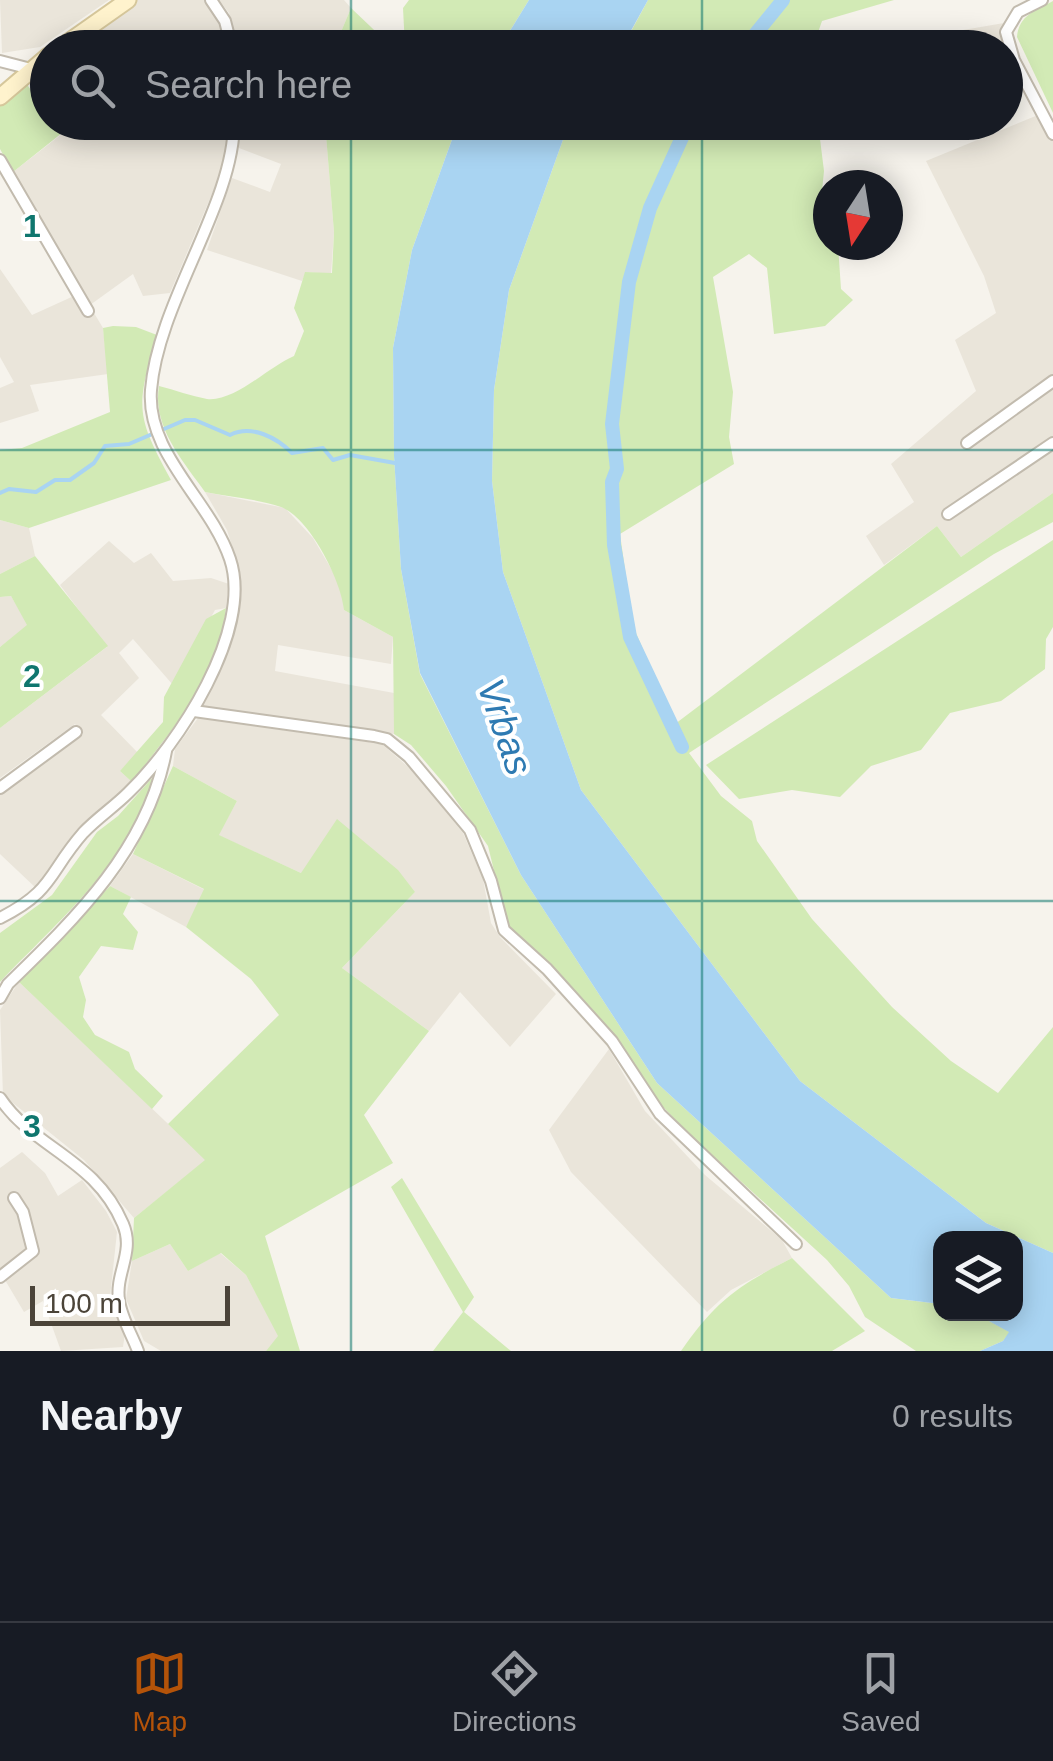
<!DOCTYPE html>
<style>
body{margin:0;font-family:Helvetica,sans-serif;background:#20242c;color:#f1f3f6}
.controls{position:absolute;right:30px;bottom:30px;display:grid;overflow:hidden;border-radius:20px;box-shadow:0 5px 25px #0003}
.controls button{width:90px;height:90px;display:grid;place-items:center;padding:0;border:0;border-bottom:2px solid #363941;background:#171b24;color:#f1f3f6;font:50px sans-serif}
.compass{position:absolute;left:813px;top:170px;width:90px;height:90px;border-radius:50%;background:#171b24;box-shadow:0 5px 25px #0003;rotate:192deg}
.scale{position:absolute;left:30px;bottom:25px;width:200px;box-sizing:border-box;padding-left:10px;border:5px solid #4b4439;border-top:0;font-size:28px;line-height:35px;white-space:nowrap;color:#4b4439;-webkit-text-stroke:8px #fff;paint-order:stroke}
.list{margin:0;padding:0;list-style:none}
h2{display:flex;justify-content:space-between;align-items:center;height:130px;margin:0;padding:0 40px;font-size:42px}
h2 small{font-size:32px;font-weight:400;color:#9ea1a6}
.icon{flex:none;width:55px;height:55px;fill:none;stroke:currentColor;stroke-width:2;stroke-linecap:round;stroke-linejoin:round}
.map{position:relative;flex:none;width:1053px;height:1351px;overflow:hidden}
.search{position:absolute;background:#171b24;box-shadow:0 5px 25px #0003;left:30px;right:30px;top:30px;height:110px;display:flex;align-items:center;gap:25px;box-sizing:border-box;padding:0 35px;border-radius:55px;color:#9ea1a6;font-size:38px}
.sheet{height:270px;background:#171b24}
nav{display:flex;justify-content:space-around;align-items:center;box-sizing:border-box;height:140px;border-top:2px solid #363941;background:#171b24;font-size:28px;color:#9ea1a6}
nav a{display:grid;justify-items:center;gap:5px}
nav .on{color:#b45309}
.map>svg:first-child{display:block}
.residential{fill:#eae5da}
.green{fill:#d2eab5}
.water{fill:#a9d4f2}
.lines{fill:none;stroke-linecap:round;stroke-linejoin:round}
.stream{stroke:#a9d4f2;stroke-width:4}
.canal{stroke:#a9d4f2;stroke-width:14}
.street-casing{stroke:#c2bbae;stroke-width:14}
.secondary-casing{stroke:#d6c79b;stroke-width:19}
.street{stroke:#fff;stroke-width:10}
.secondary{stroke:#fff3cd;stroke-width:15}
.grid{fill:none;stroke:#0f766e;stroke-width:2.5;stroke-opacity:0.55}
.labels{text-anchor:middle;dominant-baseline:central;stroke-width:8;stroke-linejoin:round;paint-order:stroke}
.water-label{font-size:38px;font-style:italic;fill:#2e7ab2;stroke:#fff}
.grid-label{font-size:32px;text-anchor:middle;font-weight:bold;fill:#0f766e;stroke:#fff;stroke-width:8;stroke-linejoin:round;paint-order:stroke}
</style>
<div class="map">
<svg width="1053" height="1351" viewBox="0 0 1053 1351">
<rect width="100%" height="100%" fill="#f6f3ec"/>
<g class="residential">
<path d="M0 0H109L40 47 2 53Z"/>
<path d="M137 0H204L217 17 227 47 70 48Z"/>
<path d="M219 0H344L351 8 338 39 326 30 316 47H237L229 13Z"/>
<path d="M1004 23 1025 82 1006 88V48L894 47 893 42Z"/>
<path d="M1038 115 1053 135V493L961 557 937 526 884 565 866 536 914 502 891 464 976 391 955 340 996 313 984 276 926 161Z"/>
<path d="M55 123H229L223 168 170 293 143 296 133 274 90 305 13 172 62 134Z"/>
<path d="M239 123H296L326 135 334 232 331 274 306 272 302 281 207 250 232 178 270 192 281 164 239 148Z"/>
<path d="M0 269 32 315 76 295 86 316 94 313 103 328 108 374 30 385 39 411 0 423V388L14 382 0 357Z"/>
<path d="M205 492 285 508 313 538 342 587 344 610 393 637 391 664 278 645 275 671 394 693V734L202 706 235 625 238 597 237 562 227 530Z"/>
<path d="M0 520 29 528 35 556 0 574Z"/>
<path d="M109 541 134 563 151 553 173 581 211 578 229 584 226 608 215 610 173 685 133 639 119 653 139 678 101 715 138 753 120 771 132 782 79 828 36 888 0 854V794L83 734 75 724 0 778V728L107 647 60 585Z"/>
<path d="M11 596 28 625 0 647V597Z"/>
<path d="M198 718 382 744 414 772 463 833 483 879 491 923 500 937 556 994 510 1047 460 992 429 1031 342 968 415 892 301 873 218 835 237 801 173 766 175 749Z"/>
<path d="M133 854 205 890 186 927 110 886Z"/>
<path d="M19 982 206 1160 134 1218 84 1160 3 1095 0 1010Z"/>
<path d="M609 1049 645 1111 705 1175 782 1240 792 1258 731 1290 707 1312 571 1172 549 1130Z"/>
<path d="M22 1152 45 1173 58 1196 82 1180 106 1211 117 1232 110 1297 125 1333 123 1347 61 1351 43 1301 24 1312 5 1280 0 1284V1168Z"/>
<path d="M170 1244 188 1271 220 1253 246 1275 279 1336 266 1351H161L144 1341 126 1299 132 1261Z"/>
</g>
<g class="green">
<path d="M409 0H529L500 47H405L403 8Z"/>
<path d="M648 0H894L822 21 813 47 622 48Z"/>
<path d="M1053 1V113L1017 37C1019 15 1036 10 1053 1Z"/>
<path d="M351 8 392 47H349L338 39Z"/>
<path d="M26 83 47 113 48 122 55 123 62 133 13 172 0 149V105Z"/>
<path d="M344 123H458L412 250 393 348 394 456 401 569 420 674 521 875 657 1083 891 1298 940 1304V1314H976L1010 1332 1003 1341 980 1351H916L865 1317 849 1286 827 1260 688 1133 645 1088 603 1023 507 924 488 846 446 786 411 745 394 734 393 637 344 610C342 582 310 518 281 507 258 499 229 497 205 492 183 461 152 427 159 386 175 390 191 396 207 399 235 402 268 367 294 356L304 331 294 308 305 272 332 273 334 232 326 135Z"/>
<path d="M569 123H818L824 171 820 211 828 223V245H838L841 289 853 300 825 326 774 334 767 268 749 254 713 277 733 392 729 437 734 464 620 534 633 626 675 724 937 526 961 557 1053 493V522L994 554 689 753 721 796 752 821 757 841 812 919 892 1007 951 1061 998 1093 1053 1027V1253L986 1223 800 1081 581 790 503 572 492 481 494 390 509 290Z"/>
<path d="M113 326 136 327 157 335C136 408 135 414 171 480L29 528 0 520V450L22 448 110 412 103 328Z"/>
<path d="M1053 540V627L1046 639 1045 669 1001 701 950 713 921 750 871 766 840 797 792 790 739 799 706 765Z"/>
<path d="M35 556 108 646 0 728V647L27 625 11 596 0 597V574Z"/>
<path d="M226 608C219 677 172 729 132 782L120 771 163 722 164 697 206 619Z"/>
<path d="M173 766 237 801 219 835 301 873 337 819 398 870 415 892 342 968 429 1031 364 1115 393 1163 265 1236 300 1351H266L278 1336 246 1275 221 1253 188 1271 170 1244 132 1261 134 1218 205 1160 168 1124 279 1015 251 979 186 927 204 889 133 854Z"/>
<path d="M153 777C131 861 58 921 0 982V933L52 895 97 832 118 816Z"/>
<path d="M110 886 131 897 123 914 138 932 133 950 101 946 79 977 86 1000 83 1017 95 1035 129 1052 135 1069 163 1096 152 1109 19 982Z"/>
<path d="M402 1178 474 1297 464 1312 511 1351H433L463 1312 391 1187Z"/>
<path d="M792 1258 865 1331 832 1351H681C715 1301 739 1285 792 1258Z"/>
</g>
<g class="water">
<path d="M529 0H648L622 47H500Z"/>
<path d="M458 123H569L509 290 494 390 492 481 503 572 581 790 800 1081 986 1223 1053 1253V1351H980L1003 1341 1009 1332 976 1314H1016V1238H940V1304L891 1298 657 1083 521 875 420 673 401 569 394 456 393 348 412 250Z"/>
</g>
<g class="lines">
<path class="stream" d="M0 493 9 489 36 492 55 480H70L94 463 105 446 129 444 185 420H195L230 435C252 424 277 438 292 453L323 448 333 460 350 455 395 463"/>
<g class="canal">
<path d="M744 48 783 0"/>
<path d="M682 747 630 637 614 545 612 482 617 469 612 424 629 282 650 208 689 122"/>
</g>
<defs>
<g id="street">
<path d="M211 0 225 21 232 48"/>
<path d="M1042 0 1018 12 1006 32 1014 60 1053 134"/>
<path d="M0 61 31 69"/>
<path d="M0 160 88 311"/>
<path d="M967 443 1053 381"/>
<path d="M948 514 1053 443"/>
<path d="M194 711 374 736 387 739 409 757 470 830 491 881 504 930 547 969 612 1041 660 1114 796 1244"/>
<path d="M0 788 76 732"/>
<path d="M0 918C54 891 48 873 83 833 97 818 114 807 128 793 178 745 254 630 230 559 210 500 146 454 151 390 158 302 234 204 234 122"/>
<path d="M0 998 8 984C77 917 148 848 166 751"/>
<path d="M0 1098C34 1149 95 1158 123 1224 135 1252 115 1273 119 1300 121 1317 132 1335 138 1351"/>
<path d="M0 1277 33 1251 23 1212 14 1198"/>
</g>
<g id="secondary">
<path d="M60 48 128 0"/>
<path d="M0 97 48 56"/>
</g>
</defs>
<use href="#street" class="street-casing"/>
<use href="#secondary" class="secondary-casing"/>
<use href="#street" class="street"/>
<use href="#secondary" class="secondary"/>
</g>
<path class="grid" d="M351 0V48M702 0V48M351 122V1351M702 122V1351M0 450H1053M0 901H1053"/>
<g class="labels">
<g class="water-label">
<text transform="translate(505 727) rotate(71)">Vrbas</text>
</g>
</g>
<g class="grid-label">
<text x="32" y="237">1</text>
<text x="32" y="687">2</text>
<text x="32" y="1137">3</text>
</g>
</svg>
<div class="controls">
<button><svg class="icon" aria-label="layers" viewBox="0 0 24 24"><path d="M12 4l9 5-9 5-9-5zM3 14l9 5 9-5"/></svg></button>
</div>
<svg class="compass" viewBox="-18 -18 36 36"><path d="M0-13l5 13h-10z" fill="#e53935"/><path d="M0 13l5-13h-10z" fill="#9ea1a6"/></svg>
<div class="scale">100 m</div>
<div class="search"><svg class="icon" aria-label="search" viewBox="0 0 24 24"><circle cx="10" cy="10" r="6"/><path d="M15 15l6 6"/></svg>Search here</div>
</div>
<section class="sheet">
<h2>Nearby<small>0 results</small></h2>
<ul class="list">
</ul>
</section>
<nav>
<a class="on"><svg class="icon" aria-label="map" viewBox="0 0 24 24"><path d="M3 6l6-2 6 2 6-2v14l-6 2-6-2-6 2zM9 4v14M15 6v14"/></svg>Map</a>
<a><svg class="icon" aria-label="directions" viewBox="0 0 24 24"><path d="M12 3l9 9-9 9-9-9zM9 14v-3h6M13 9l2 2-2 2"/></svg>Directions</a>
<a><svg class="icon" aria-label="saved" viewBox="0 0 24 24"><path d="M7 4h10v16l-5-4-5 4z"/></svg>Saved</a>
</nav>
